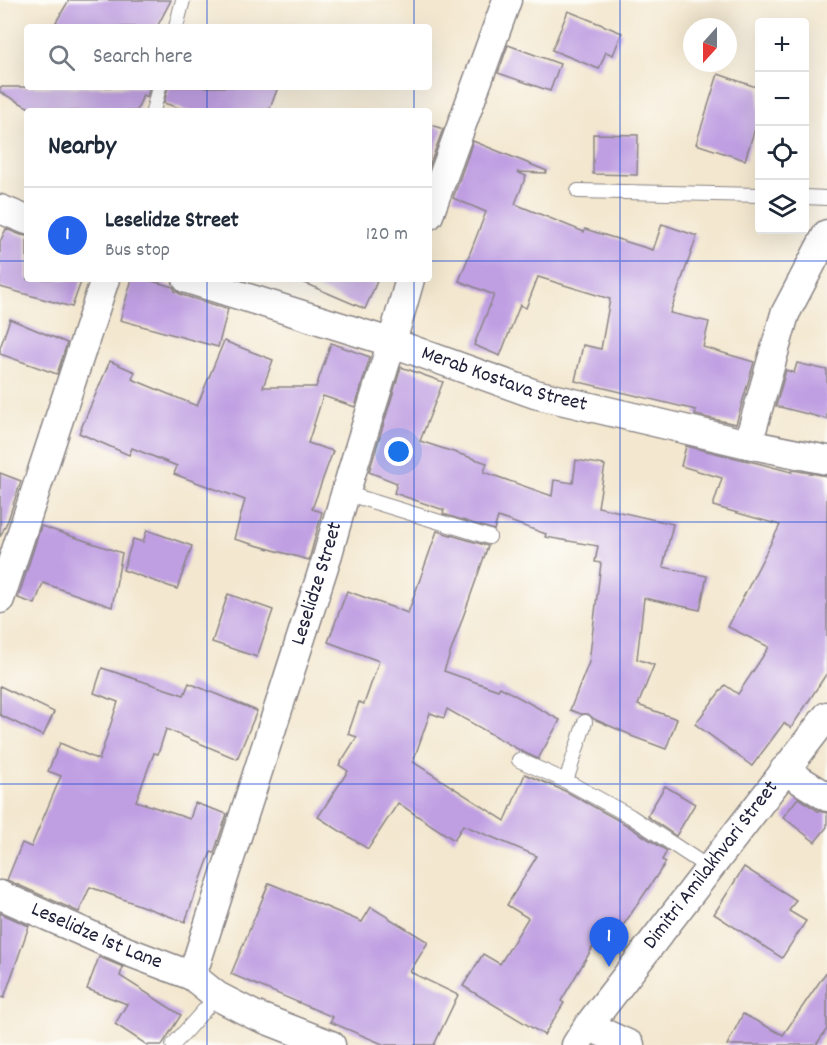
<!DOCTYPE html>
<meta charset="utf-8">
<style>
body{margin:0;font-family:Dekko,sans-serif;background:#f2f2f3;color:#1f2937}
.controls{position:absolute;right:18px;top:18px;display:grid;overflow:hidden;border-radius:6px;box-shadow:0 6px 24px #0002}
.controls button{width:54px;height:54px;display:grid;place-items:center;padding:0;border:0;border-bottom:2px solid #e0e1e3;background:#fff;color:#1f2937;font:30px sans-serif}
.compass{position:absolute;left:683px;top:18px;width:54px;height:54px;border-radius:50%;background:#fff;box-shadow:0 6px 24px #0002;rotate:201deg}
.you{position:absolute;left:399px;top:452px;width:21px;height:21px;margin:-15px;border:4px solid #fff;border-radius:50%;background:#1a73e8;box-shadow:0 0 0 9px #1a73e833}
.badge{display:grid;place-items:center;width:39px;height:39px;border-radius:50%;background:#2563eb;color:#fff;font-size:20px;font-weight:700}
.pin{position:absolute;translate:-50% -50px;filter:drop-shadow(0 2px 3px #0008)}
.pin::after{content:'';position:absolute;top:32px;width:21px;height:18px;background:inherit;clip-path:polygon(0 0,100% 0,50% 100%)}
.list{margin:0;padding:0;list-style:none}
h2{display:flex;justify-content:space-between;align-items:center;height:78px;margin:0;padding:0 24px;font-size:26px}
h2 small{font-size:20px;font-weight:400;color:#747a83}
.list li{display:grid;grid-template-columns:39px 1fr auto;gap:18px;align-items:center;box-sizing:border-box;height:96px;padding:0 24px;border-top:2px solid #e0e1e3}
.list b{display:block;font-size:22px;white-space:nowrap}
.list p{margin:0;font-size:20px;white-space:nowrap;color:#747a83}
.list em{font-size:20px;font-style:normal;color:#747a83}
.icon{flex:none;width:33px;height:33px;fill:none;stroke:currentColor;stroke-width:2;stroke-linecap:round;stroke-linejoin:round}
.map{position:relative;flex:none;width:827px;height:1045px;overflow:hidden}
.search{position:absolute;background:#fff;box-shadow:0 6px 24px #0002;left:24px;top:24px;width:408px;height:66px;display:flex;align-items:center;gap:15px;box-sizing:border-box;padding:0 21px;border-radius:6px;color:#747a83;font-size:22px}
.panel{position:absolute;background:#fff;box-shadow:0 6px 24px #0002;left:24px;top:108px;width:408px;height:174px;border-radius:6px}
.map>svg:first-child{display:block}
.building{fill:#bf9fe2}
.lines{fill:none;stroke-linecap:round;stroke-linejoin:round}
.service-casing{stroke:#8a8485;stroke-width:16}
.minor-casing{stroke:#8a8485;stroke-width:31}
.service{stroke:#fff;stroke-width:14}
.minor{stroke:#fff;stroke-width:28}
.grid{fill:none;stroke:#1d4ed8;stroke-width:1.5;stroke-opacity:0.55}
.labels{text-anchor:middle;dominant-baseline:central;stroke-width:4.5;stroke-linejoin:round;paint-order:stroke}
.street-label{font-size:21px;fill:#22223b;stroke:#fdfcf7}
</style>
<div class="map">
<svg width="827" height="1045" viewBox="0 0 827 1045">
<rect width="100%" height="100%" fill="#fdfcf7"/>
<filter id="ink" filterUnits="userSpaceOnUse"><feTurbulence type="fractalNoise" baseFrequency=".0167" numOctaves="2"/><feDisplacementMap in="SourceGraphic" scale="12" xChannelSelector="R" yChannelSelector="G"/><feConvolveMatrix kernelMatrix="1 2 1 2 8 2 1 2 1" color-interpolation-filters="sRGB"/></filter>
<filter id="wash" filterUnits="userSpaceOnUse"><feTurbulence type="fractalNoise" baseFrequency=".008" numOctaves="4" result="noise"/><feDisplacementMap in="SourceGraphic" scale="24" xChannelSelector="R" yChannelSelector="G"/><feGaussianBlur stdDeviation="1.35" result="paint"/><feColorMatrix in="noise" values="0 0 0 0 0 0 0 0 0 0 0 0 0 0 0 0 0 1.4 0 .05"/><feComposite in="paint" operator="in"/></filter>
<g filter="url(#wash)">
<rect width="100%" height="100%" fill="#f3e7cf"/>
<g id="blocks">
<g class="building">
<path d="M69 0H171L157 27H53Z"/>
<path d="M568 11 622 33 613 55 606 52 599 69 552 50Z"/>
<path d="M508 45 560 64 550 91 498 73Z"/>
<path d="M718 74 759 88V116L745 160 696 144Z"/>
<path d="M0 87H150L147 97 143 95 137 111H35L0 92Z"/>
<path d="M168 87H278L269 111H187L164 103Z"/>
<path d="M429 124 443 129 429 167Z"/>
<path d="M593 134 638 135 637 175 593 174Z"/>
<path d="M473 141 547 171 546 173 517 172 526 176 515 204 584 232 585 229 653 250 662 224 697 236 670 313 709 322 703 347 754 362 736 424 695 415 696 410 575 381 583 345 601 349 610 299 538 277 526 308 520 305 500 356 474 345 494 295 459 281 486 212 453 198Z"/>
<path d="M6 229 21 235 27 236V279H82L72 307 0 287V242Z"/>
<path d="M132 279H145L173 287 175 291 182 295 228 309 218 347 120 320Z"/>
<path d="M295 279H378L365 309Z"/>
<path d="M10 319 67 343 57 374 0 354V348Z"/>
<path d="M224 341 273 360 263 387H316L331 343 370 357 355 407 323 396 308 443 333 451 312 509 322 512 309 560 234 539 245 500 174 474 177 466 132 448 129 455 79 433 110 361 135 372 132 379 197 406Z"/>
<path d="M797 363 827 370V419L776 406 786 370 794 373Z"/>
<path d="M401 367 443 382 420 441 487 463 484 472 552 496 554 480 573 483 576 460 605 465 598 507 673 524 663 567 707 576 700 610 644 598 637 659 654 665 638 705 677 719 666 749 631 736V735L594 719 588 714H581L570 710 589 662 601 563 595 562 598 546 545 537 546 534 498 517 494 530 443 514 444 510 394 493 397 483 369 472Z"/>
<path d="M686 446 761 464 792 472 793 470 827 476V673L791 728 784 723 752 766 695 724 725 685 738 694 769 647 728 627 780 525 713 506 722 478 681 466Z"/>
<path d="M0 473 21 481 8 520 0 537Z"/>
<path d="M41 526 122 553 112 607 43 583 35 604 18 598Z"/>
<path d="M147 530 192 546 177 589 123 570 133 539 143 542Z"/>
<path d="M437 531 488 546 444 671 498 690 500 687 560 720 538 759 521 751 447 709 444 718 430 713 413 762 505 821 525 774 567 792 625 824 667 851 662 860 666 862 616 936 604 928 561 1001 564 1003 544 1035 463 986 483 954 500 964 528 918 507 905 537 856 463 825 454 840 398 803 368 849 318 817 348 771 339 765 357 737 348 734 359 702 364 704 379 661 328 642 347 591 408 613Z"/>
<path d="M228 594 273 610 257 657 212 642Z"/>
<path d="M102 668 184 695 189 683 257 711 237 759 166 729 158 754 154 753 136 801 190 819 195 803 227 814 214 853 211 852 185 922 90 887 79 912 7 880 22 843 31 847 61 776 48 771 60 743 99 760 118 702 94 693Z"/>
<path d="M0 686 54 712 43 736 0 715Z"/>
<path d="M665 786 695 804 676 836 647 816Z"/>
<path d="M798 798 818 811 827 813V827L815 842 783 817Z"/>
<path d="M744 867 796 900 789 911 806 921 782 958 714 914Z"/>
<path d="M269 883 362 922 371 907 428 942 410 972 458 995 434 1045H385L330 1022 333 1017 231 974Z"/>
<path d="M0 913 29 926 4 998 0 997Z"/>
<path d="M99 957 123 967 120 976 181 1015 162 1045H147L115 1024 127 1004 87 989Z"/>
<path d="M827 971V1029L816 1045H727L743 1014 783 1035Z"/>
</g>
</g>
</g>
<g filter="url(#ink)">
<use href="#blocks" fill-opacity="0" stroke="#8a8485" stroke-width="1.5"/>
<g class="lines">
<defs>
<g id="service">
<path d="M176 27 183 0"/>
<path d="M153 111 159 87"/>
<path d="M578 191 760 195"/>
<path d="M804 197 827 198"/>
<path d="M345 493 489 537"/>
<path d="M519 760 566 781 630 816 709 868"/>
<path d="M566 781 585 722"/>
<path d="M173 1045 217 996"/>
</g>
<g id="minor">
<path d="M0 209 27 220"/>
<path d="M429 215 507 0"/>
<path id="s1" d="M187 279 393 343 535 394 748 444 827 460"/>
<path d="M748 444 785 314 827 234"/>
<path d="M0 599 105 279"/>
<path d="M784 770 827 797"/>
<path id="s2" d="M0 895 126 951 192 976 217 996 254 1015 331 1045"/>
<path id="s3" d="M192 976 328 554C353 461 385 371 410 279"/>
<path d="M588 1026 630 1045"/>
<path id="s4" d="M576 1045 588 1026 827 716"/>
</g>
</defs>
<use href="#service" class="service-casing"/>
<use href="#minor" class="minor-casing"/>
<use href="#service" class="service"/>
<use href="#minor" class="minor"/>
</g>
</g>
<path class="grid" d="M207 0V27M414 0V27M620 0V1045M207 87V111M414 87V111M0 261H27M429 261H827M207 279V1045M414 279V1045M0 522H827M0 784H827"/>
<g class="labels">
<g class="street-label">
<text stroke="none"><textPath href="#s1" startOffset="333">Merab Kostava Street</textPath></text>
<text stroke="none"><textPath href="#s3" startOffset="412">Leselidze Street</textPath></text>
<text stroke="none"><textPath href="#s4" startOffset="225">Dimitri Amilakhvari Street</textPath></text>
<text stroke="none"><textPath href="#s2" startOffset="105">Leselidze 1st Lane</textPath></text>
</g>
</g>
</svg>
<div class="controls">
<button>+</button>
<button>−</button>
<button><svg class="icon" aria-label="locate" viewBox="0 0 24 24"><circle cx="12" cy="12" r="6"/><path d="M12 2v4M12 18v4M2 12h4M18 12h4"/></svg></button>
<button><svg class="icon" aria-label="layers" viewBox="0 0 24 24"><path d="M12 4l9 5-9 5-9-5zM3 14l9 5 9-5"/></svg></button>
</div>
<svg class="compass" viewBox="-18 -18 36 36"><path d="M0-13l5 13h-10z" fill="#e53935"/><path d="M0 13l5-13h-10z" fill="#747a83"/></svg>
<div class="you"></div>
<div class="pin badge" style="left:609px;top:967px">1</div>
<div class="search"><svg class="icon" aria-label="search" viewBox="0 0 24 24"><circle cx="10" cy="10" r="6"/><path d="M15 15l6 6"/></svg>Search here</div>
<section class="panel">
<h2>Nearby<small></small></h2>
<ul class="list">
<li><span class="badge">1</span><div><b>Leselidze Street</b><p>Bus stop</p></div><em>120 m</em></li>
</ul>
</section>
</div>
